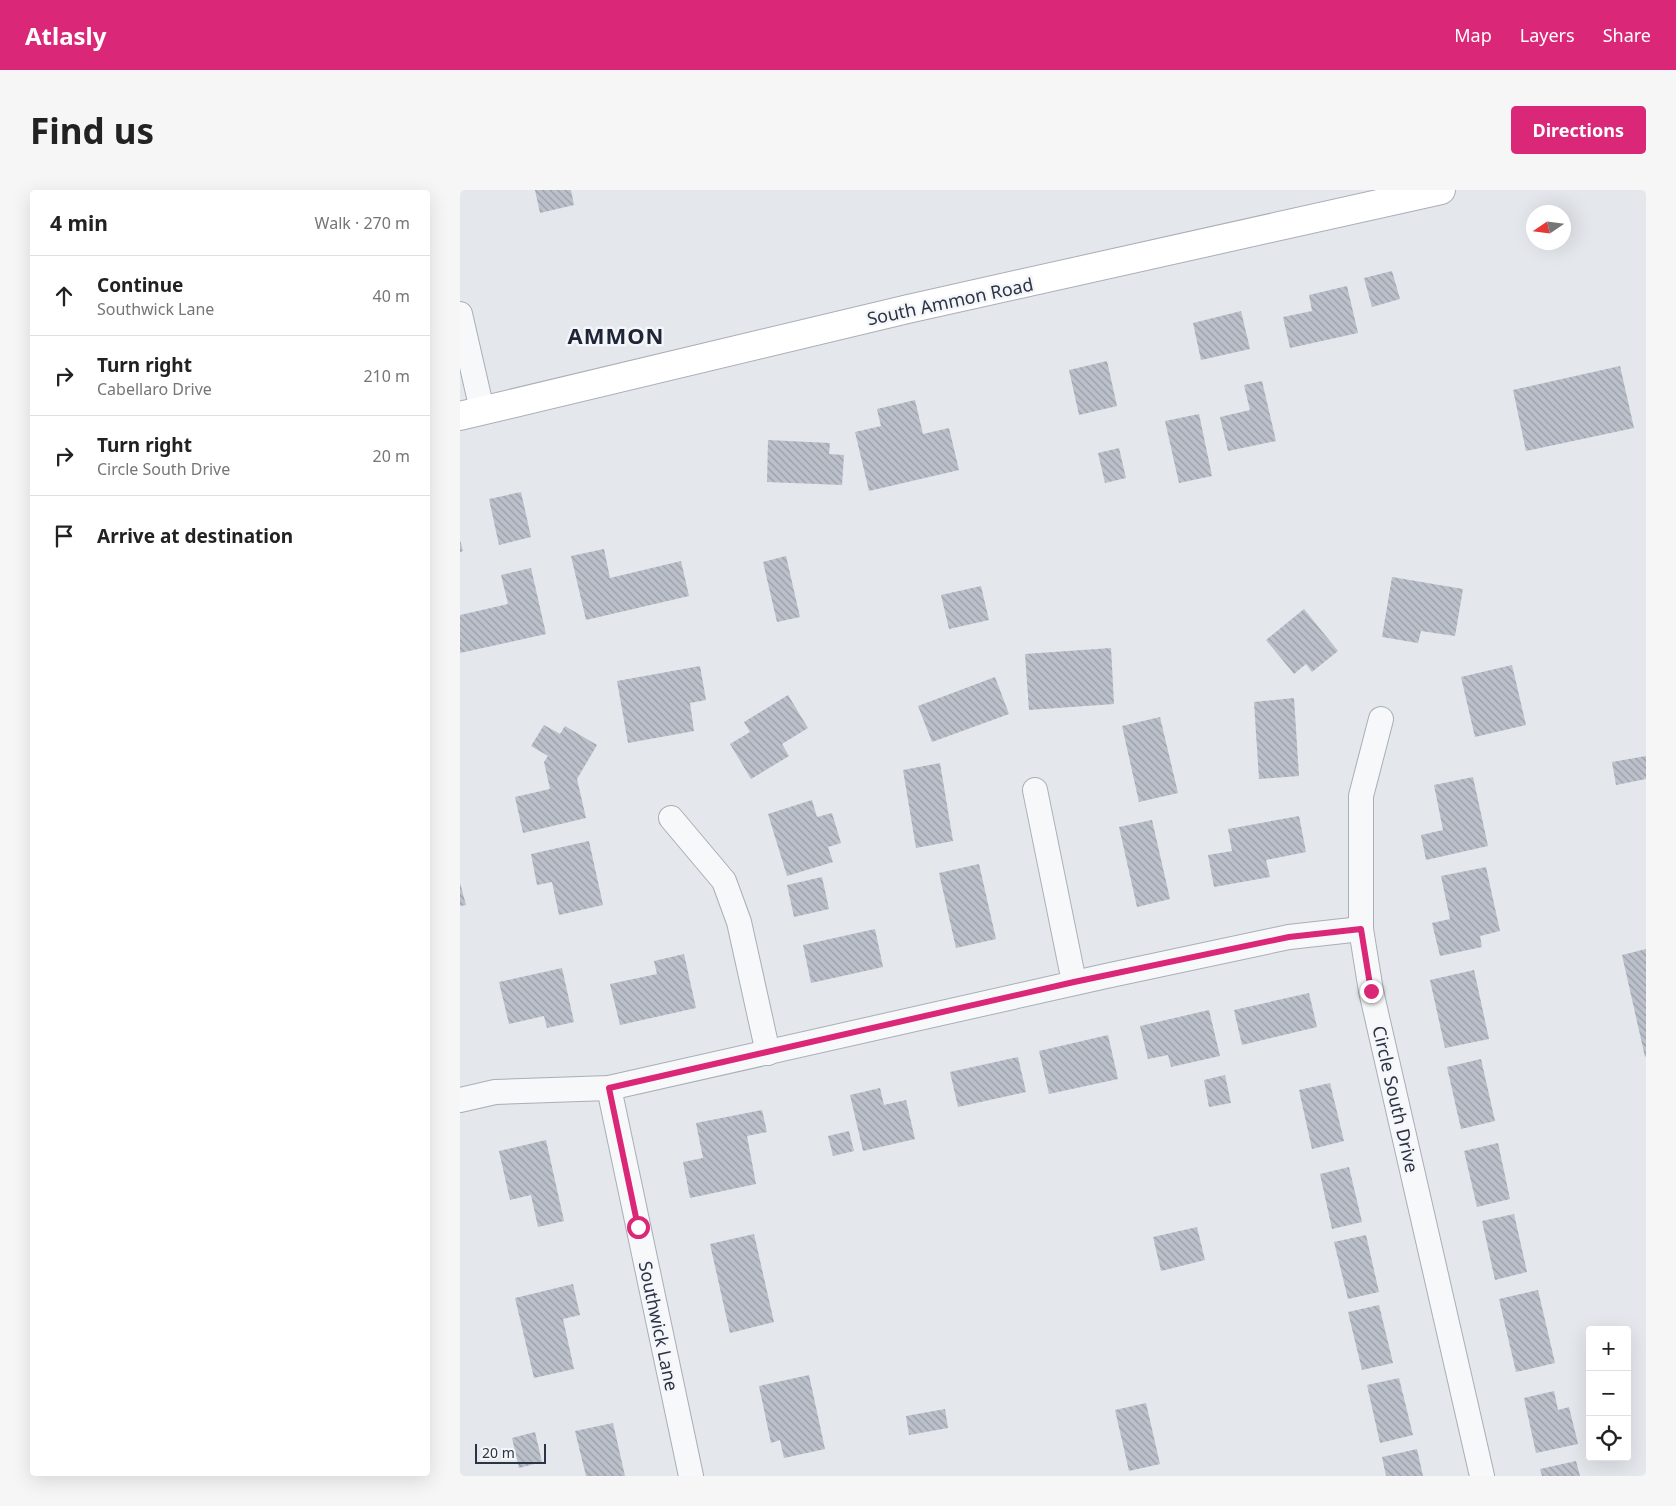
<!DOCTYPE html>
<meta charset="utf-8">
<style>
body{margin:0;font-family:"Noto Sans",sans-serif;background:#f6f6f6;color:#222}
.controls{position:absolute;right:15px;bottom:15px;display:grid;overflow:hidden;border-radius:5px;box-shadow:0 5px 20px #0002}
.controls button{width:45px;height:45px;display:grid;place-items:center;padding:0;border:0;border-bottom:1px solid #e0e0e0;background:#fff;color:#222;font:25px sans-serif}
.compass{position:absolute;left:1066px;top:15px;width:45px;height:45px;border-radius:50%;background:#fff;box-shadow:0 5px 20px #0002;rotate:257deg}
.scale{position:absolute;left:15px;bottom:12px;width:71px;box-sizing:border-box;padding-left:5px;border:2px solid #2b3445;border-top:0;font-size:14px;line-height:18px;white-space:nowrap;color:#2b3445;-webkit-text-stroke:4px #f4f6f9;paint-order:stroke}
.stop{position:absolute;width:15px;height:15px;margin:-11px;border:4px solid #db2777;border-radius:50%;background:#fff}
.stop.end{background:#db2777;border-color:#fff;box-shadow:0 1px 5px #0008}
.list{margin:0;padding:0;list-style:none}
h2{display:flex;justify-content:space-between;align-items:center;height:65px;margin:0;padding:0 20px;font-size:21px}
h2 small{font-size:16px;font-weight:400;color:#767676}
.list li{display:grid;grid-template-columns:32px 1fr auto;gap:15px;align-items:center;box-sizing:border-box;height:80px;padding:0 20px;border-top:1px solid #e0e0e0}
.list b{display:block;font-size:19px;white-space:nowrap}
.list p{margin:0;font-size:16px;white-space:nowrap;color:#767676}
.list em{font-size:16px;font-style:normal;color:#767676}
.icon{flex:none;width:28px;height:28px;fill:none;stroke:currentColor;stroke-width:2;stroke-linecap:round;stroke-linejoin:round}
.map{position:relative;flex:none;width:1186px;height:1286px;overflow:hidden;border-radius:5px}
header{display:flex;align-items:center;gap:30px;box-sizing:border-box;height:70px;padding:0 25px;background:#db2777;color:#fff}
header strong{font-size:24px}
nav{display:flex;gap:28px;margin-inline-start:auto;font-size:18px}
.intro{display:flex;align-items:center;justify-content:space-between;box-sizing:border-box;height:120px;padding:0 30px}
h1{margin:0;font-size:35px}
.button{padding:12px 22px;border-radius:5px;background:#db2777;color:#fff;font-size:18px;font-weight:700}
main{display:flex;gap:30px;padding:0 30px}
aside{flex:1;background:#fff;border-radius:5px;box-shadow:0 5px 20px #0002}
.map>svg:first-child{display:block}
.building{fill:url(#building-back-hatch)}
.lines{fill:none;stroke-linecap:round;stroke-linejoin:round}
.street-casing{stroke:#a9aeb7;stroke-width:26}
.secondary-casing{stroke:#a9aeb7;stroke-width:30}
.street{stroke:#f7f8fa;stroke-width:24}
.secondary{stroke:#fff;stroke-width:28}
.route{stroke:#db2777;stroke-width:6}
.labels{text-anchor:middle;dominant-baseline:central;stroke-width:5;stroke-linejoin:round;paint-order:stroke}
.street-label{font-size:18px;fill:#2b3445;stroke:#f4f6f9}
.district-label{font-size:22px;font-weight:bold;letter-spacing:1px;fill:#1d2536;stroke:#f4f6f9}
</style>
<header>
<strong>Atlasly</strong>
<nav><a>Map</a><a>Layers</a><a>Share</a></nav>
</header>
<div class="intro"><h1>Find us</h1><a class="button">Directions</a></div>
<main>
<aside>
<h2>4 min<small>Walk · 270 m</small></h2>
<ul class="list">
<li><svg class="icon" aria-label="ahead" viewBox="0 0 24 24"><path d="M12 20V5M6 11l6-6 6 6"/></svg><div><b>Continue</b><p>Southwick Lane</p></div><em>40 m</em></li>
<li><svg class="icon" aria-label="right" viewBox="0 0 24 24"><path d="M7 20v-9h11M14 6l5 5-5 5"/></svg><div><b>Turn right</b><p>Cabellaro Drive</p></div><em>210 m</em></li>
<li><svg class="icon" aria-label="right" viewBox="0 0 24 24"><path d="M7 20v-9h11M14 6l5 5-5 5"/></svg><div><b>Turn right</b><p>Circle South Drive</p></div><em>20 m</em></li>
<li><svg class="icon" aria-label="arrive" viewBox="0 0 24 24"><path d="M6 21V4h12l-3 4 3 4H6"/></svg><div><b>Arrive at destination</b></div></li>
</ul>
</aside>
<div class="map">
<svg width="1186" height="1286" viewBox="0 0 1186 1286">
<defs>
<pattern id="building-back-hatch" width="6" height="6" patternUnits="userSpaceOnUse" patternTransform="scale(1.25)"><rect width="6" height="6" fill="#bbc0ca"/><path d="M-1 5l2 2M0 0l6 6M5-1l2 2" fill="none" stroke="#989da6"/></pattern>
</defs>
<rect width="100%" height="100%" fill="#e4e7ec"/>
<g class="building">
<path d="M75 0H111L114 15 80 23Z"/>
<path d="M932 81 940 109 912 117 904 88Z"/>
<path d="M887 96 898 143 830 158 823 127 852 121 849 105Z"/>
<path d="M781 121 790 159 741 170 733 133Z"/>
<path d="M647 171 657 216 619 225 609 180Z"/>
<path d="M1160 176 1174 238 1066 261 1053 200Z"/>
<path d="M802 191 816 251 768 261 760 227 790 220 784 195Z"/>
<path d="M455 210 463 244 489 238 499 280 409 301 395 242 421 236 417 219Z"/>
<path d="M739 224 752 286 719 293 705 231Z"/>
<path d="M308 250 370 253 369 264 384 265 382 295 307 292Z"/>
<path d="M659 258 666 288 645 293 638 263Z"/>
<path d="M61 302 71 347 39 355 29 309Z"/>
<path d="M0 350 3 361 0 362Z"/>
<path d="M144 359 150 388 221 371 229 406 126 430 111 366Z"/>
<path d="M326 366 340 427 317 432 303 372Z"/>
<path d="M71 378 86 444 0 463V425L48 414 41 385Z"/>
<path d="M932 387 1003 399 995 446 961 441 958 453 922 447Z"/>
<path d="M521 396 529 430 489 439 481 405Z"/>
<path d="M844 419 878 461 852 482 846 474 834 484 806 450Z"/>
<path d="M651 458 654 514 569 520 565 464Z"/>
<path d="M1052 475 1066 535 1015 547 1001 487Z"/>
<path d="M240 476 246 510 230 513 234 541 168 553 157 491Z"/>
<path d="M535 487 549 524 472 552 458 516Z"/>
<path d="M328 505 348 538 322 554 329 566 291 589 270 554 290 542 284 532Z"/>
<path d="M834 508 839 586 799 589 794 512Z"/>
<path d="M700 527 718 603 679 612 662 536Z"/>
<path d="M84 535 100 544 105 536 137 555 117 589 126 628 63 643 55 607 90 599 84 572 88 566 71 556Z"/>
<path d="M1186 566V589L1156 595 1152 572Z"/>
<path d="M480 573 493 651 456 658 443 580Z"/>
<path d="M1013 587 1028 656 966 670 961 645 983 640 974 595Z"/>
<path d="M352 610 357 627 372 623 381 653 368 657 373 672 327 686 308 624Z"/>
<path d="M839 626 846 662 806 670 810 687 754 697 748 665 772 661 768 639Z"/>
<path d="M692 630 710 709 677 717 659 637Z"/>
<path d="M129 651 143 715 99 725 92 692 77 695 71 664Z"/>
<path d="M519 674 536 749 496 758 479 683Z"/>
<path d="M1026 677 1040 741 1020 746 1022 757 980 766 972 733 990 729 981 686Z"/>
<path d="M362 687 369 719 334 727 327 695Z"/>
<path d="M0 693 6 715 0 716Z"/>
<path d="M415 739 423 777 351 793 343 755Z"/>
<path d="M1186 759V866L1185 867 1162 765Z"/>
<path d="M224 764 236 818 160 835 150 794 197 784 194 771Z"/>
<path d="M102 778 114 832 87 838 84 826 49 834 39 792Z"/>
<path d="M1014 780 1029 849 985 858 970 790Z"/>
<path d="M849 803 857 837 782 855 774 820Z"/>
<path d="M749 820 760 866 711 877 708 865 688 869 680 836Z"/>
<path d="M648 845 658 889 589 904 579 861Z"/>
<path d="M558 867 566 902 498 917 490 882Z"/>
<path d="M1021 869 1035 931 1001 939 987 877Z"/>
<path d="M765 885 771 913 749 917 744 890Z"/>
<path d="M870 893 884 951 852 959 839 900Z"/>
<path d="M420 898 424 915 446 910 455 949 403 961 390 905Z"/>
<path d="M302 920 307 942 287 946 296 994 230 1008 223 972 243 968 236 933Z"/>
<path d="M389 941 394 961 373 966 368 946Z"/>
<path d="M86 950 104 1031 78 1037 71 1005 50 1010 39 961Z"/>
<path d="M1038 953 1050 1009 1017 1017 1004 961Z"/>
<path d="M889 977 902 1032 872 1039 860 984Z"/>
<path d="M1054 1024 1067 1082 1035 1090 1022 1031Z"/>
<path d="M737 1037 745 1070 701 1081 693 1047Z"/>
<path d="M294 1044 314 1132 270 1143 250 1054Z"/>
<path d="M906 1045 919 1102 888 1109 874 1052Z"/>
<path d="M113 1094 120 1125 103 1129 114 1179 74 1188 55 1108Z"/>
<path d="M1078 1100 1095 1173 1056 1182 1039 1109Z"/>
<path d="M919 1115 933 1173 902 1180 888 1122Z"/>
<path d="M349 1185 365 1259 324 1268 320 1250 311 1253 299 1196Z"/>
<path d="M939 1188 953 1245 920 1253 907 1195Z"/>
<path d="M1094 1201 1098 1220 1109 1217 1118 1254 1076 1263 1064 1208Z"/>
<path d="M686 1213 700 1274 669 1281 655 1220Z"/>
<path d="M485 1219 488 1238 449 1245 446 1226Z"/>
<path d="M153 1233 165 1286H126L115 1241Z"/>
<path d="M75 1242 82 1272 59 1278 52 1248Z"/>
<path d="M957 1259 963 1286H926L922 1267Z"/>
<path d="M1116 1271 1120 1286H1082L1080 1279Z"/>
</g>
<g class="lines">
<defs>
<g id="street">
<path d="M0 124 22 220"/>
<path d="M921 529 901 606V739L911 801 1022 1286"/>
<path d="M575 600 614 792"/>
<path d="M211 628 264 691 279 732 308 863"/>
<path d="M149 898 231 1286"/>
<path d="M0 910 35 902 149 898 646 786 829 747 901 739"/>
</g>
<path id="secondary" d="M0 226 448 119 981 0"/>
</defs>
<use href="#street" class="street-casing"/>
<use href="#secondary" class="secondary-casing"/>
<use href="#street" class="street"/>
<use href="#secondary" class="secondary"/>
</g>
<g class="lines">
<path class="route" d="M178 1037 149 898 614 792 829 747 901 739 911 801"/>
</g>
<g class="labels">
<g class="street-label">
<text transform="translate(490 111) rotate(-12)">South Ammon Road</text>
<text transform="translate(936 909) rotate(77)">Circle South Drive</text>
<text transform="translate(199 1136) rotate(78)">Southwick Lane</text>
</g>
<g class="district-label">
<text x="156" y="145">AMMON</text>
</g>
</g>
</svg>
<div class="controls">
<button>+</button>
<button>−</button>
<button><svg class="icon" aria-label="locate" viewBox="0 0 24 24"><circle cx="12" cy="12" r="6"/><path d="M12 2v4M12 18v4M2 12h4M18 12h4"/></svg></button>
</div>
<svg class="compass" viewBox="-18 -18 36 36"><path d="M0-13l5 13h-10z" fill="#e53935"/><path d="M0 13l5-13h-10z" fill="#767676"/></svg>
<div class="scale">20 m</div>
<div class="stop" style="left:178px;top:1037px"></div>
<div class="stop end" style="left:911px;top:801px"></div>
</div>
</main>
